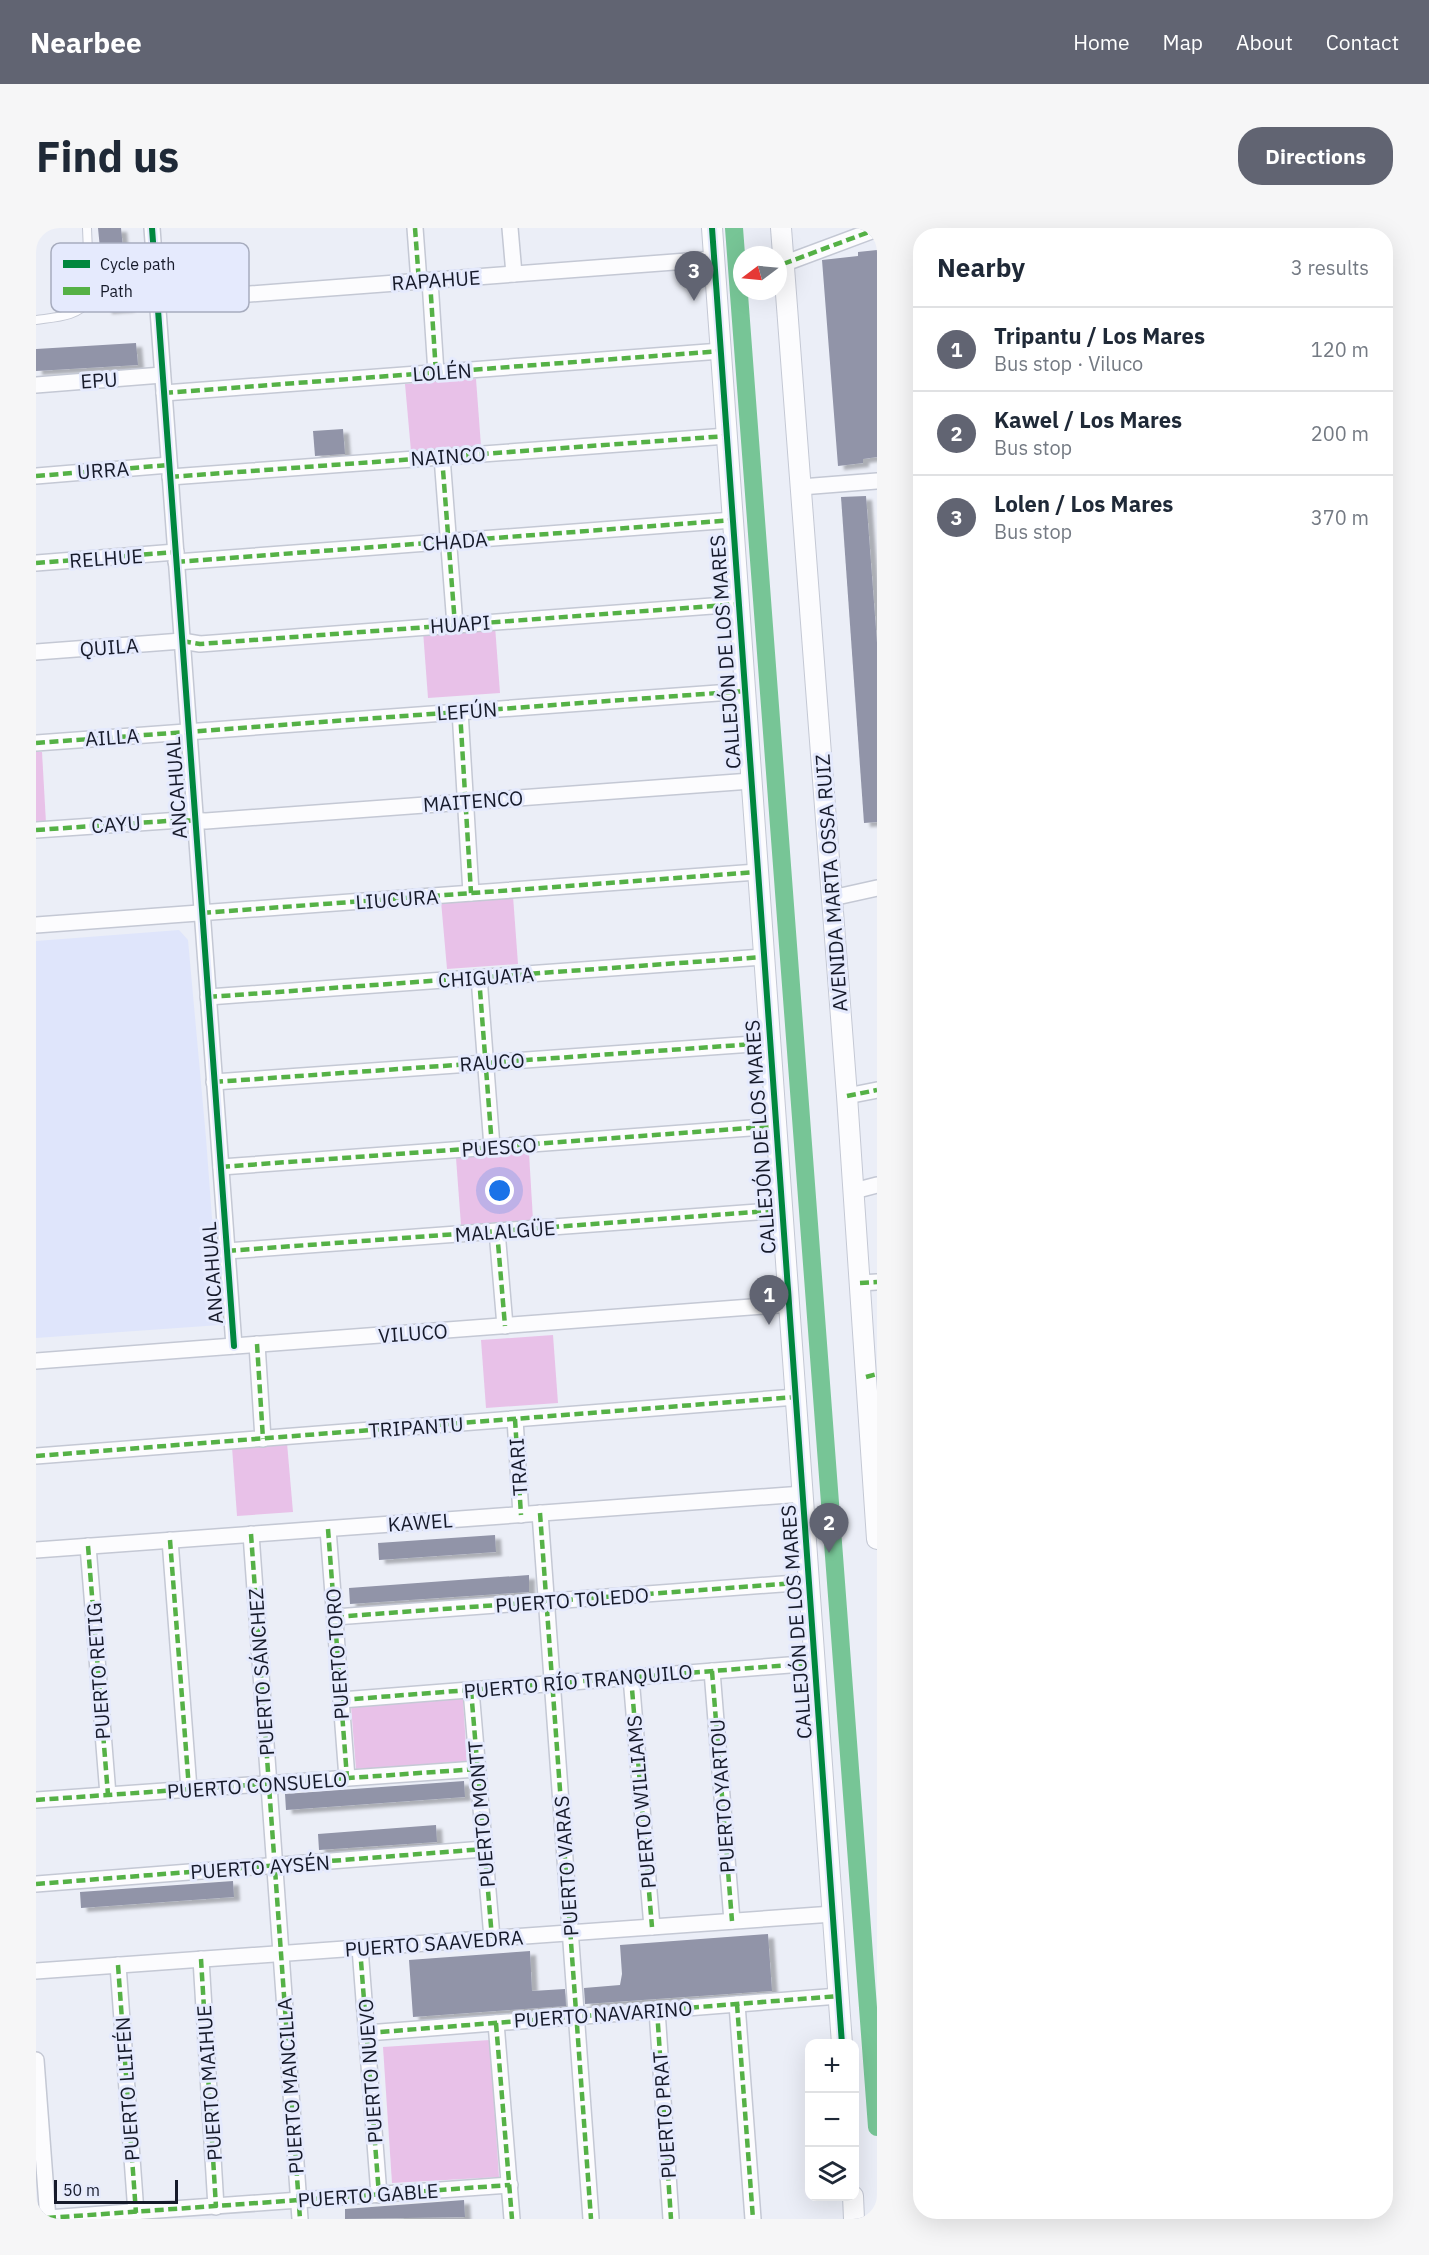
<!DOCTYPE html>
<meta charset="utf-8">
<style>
body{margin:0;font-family:"IBM Plex Sans",sans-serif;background:#f6f6f7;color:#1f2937}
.controls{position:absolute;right:18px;bottom:18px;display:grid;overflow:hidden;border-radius:12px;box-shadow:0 6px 24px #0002}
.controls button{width:54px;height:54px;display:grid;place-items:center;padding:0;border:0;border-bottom:2px solid #e0e1e3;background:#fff;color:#1f2937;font:30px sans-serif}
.compass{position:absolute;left:697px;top:18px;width:54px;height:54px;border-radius:50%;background:#fff;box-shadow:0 6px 24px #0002;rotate:254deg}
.scale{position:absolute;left:18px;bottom:15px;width:124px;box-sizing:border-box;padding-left:6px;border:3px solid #161a2a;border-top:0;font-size:16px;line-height:21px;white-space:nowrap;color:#161a2a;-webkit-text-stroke:4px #e5eafd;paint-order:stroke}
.you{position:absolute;left:464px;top:963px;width:21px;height:21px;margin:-15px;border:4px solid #fff;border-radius:50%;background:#1a73e8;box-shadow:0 0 0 9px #1a73e833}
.badge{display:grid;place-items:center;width:39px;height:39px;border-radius:50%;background:#616472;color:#fff;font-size:20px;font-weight:700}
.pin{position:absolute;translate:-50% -50px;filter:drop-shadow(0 2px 3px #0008)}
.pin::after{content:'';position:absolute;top:32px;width:21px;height:18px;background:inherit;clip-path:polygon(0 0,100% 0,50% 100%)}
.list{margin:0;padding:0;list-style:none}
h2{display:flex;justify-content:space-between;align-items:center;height:78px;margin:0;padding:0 24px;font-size:26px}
h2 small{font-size:20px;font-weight:400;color:#747a83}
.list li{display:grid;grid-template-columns:39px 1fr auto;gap:18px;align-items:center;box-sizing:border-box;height:84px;padding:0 24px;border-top:2px solid #e0e1e3}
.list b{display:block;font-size:22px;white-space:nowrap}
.list p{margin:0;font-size:20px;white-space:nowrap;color:#747a83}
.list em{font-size:20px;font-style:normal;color:#747a83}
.icon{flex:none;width:33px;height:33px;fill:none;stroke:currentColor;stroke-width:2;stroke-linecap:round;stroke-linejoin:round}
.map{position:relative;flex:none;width:841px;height:1991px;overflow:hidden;border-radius:24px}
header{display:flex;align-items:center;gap:36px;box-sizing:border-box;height:84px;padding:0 30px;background:#616472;color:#fff}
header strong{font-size:28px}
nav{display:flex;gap:33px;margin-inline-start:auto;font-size:21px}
.intro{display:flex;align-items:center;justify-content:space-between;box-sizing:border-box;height:144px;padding:0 36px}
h1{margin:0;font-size:42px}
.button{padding:15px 27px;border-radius:24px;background:#616472;color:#fff;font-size:21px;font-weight:700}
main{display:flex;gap:36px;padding:0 36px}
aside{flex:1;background:#fff;border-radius:24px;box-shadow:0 6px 24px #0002}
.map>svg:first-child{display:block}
.built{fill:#dfe5fb}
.green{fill:#e8c1e8}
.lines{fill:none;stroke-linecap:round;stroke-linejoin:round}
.canal{stroke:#77c596;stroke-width:18}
.building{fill:#9194a8;filter:url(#shadow)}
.service-casing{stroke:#c4c8d4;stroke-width:10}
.minor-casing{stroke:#c4c8d4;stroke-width:18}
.tertiary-casing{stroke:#c4c8d4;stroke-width:22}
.service{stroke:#fcfcfe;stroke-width:8}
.minor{stroke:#fcfcfe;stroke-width:15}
.tertiary{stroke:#fcfcfe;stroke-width:20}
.quiet{stroke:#55b146;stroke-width:4.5;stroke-dasharray:9 4.5;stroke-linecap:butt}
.cycleway-casing{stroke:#e5eafd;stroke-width:10}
.cycleway{stroke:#00873e;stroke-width:6}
.labels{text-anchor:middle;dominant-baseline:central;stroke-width:6;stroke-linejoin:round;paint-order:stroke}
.street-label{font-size:20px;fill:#161a2a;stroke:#e5eafd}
.key{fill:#e5eafd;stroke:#a7acbe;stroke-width:1.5}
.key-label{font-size:16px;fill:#161a2a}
</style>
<header>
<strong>Nearbee</strong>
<nav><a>Home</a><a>Map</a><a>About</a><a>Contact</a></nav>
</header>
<div class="intro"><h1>Find us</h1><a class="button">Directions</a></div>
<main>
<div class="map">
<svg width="841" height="1991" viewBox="0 0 841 1991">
<defs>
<filter id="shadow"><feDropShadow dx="6" dy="4" stdDeviation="1.5" flood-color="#0004"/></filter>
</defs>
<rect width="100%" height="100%" fill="#ebeef7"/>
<path class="built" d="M143 702 152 712 170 910 184 1097 0 1110V713Z"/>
<g class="green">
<path d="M440 151 445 218 375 223 369 156Z"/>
<path d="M459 398 464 465 392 470 387 403Z"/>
<path d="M0 524H6L10 595 0 596Z"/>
<path d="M477 668 482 736 411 741 405 673Z"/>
<path d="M493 925 497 992 425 997 420 930Z"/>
<path d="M517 1107 522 1175 450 1180 445 1112Z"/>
<path d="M251 1215 257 1284 201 1288 196 1219Z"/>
<path d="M427 1471 431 1534 320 1541 315 1478Z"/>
<path d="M454 1812 463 1949 356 1955 347 1819Z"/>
</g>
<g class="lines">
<path class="canal" d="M698 0 841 1899"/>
</g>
<g class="building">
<path d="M62 0H85L93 80 70 82Z"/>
<path d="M841 22V229L827 231V235L802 238 786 32 822 28V24Z"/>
<path d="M100 115 102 137 0 143V121Z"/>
<path d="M307 201 309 226 279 228 277 203Z"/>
<path d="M830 268 841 415V594L828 595 805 269Z"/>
<path d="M459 1307 460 1324 343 1332 342 1315Z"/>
<path d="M493 1347V1364L314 1376 313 1360Z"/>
<path d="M428 1553 429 1569 250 1582 249 1566Z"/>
<path d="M400 1597 401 1614 283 1622 282 1606Z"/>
<path d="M197 1653 198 1669 45 1680 44 1664Z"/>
<path d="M732 1706 736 1763 549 1776 548 1760 584 1757 586 1746 584 1717Z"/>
<path d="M494 1723 496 1763 529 1761 530 1778 377 1789 373 1732Z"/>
<path d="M428 1972 429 1989 309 1991V1981Z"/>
</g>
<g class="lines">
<defs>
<path id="service" d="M0 92C21 89 41 89 54 72L51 0"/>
<g id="minor">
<path d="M116 0 198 1118"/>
<path d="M379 0 383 54"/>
<path d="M474 0 478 46"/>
<path d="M747 36 841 1"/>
<path d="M394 53 400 145"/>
<path d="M121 73 678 31"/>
<path d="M0 157 126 147"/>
<path d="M128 165 685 123"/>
<path d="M406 229 419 397"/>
<path d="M0 248 133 237"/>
<path d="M134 249 691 208"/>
<path d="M765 259 841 253"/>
<path d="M140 334 697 292"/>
<path d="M0 335 140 324"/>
<path d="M0 424 146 413 164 416 703 376"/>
<path d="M424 483 435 665"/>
<path d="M0 515 709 463"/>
<path d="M0 602 145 592 170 593 715 553"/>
<path d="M796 670 841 660"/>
<path d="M0 697 721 644"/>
<path d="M443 749 456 919"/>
<path d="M172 769 727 729"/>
<path d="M178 854 733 815"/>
<path d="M811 868 841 862"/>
<path d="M185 939 741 898"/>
<path d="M818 963 841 957"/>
<path d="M461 1003 469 1098"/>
<path d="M191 1023 747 982"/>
<path d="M824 1055 841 1054"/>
<path d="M221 1116 227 1211"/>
<path d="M0 1133 754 1076"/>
<path d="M479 1191 485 1287"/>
<path d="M0 1228 760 1169"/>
<path d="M504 1285 555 1991"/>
<path d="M292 1301 311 1550"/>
<path d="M215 1306 264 1991"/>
<path d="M134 1312 153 1561"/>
<path d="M52 1318 72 1567"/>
<path d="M0 1322 767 1266"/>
<path d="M299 1389 773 1354"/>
<path d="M676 1443 696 1693"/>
<path d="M595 1449 616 1699"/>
<path d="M435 1462 456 1710"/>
<path d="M305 1472 779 1435"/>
<path d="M0 1572 441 1541"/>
<path d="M0 1656 448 1621"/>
<path d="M324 1720 343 1967"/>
<path d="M165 1731 180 1979"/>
<path d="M82 1737 100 1985"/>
<path d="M0 1743 797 1686"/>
<path d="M701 1776 717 1991"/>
<path d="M621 1782 635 1991"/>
<path d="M460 1795 476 1991"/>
<path d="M331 1805 803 1768"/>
<path d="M0 1832 12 1991"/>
<path d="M11 1990 474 1957"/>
</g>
<g id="tertiary">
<path d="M676 0 806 1816"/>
<path d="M745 0 811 868 841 1311"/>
<path d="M817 1968 818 1991"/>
</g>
</defs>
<use href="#service" class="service-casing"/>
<use href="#minor" class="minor-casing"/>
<use href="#tertiary" class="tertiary-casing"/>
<use href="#service" class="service"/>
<use href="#minor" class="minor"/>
<use href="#tertiary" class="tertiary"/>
<g class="quiet">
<path d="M379 0 383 54"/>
<path d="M747 36 841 1"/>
<path d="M394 53 400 145"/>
<path d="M128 165 685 123"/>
<path d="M406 229 419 397"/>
<path d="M0 248 133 237"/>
<path d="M134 249 691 208"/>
<path d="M140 334 697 292"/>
<path d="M0 335 140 324"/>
<path d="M146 413 164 416 703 376"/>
<path d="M424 483 435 665"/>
<path d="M0 515 709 463"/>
<path d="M0 602 145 592 159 593"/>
<path d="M166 685 721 644"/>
<path d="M443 749 456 919"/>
<path d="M172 769 727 729"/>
<path d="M178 854 733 815"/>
<path d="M811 868 841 862"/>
<path d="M185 939 741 898"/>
<path d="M461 1003 469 1098"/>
<path d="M191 1023 747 982"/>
<path d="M824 1055 841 1054"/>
<path d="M221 1116 227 1211"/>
<path d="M830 1149 841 1146"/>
<path d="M479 1191 485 1287"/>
<path d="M0 1228 760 1169"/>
<path d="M504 1285 555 1991"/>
<path d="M292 1301 311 1550"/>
<path d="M215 1306 264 1991"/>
<path d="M134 1312 153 1561"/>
<path d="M52 1318 72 1567"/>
<path d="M299 1389 773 1354"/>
<path d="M676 1443 696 1693"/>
<path d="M595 1449 616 1699"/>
<path d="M435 1462 456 1710"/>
<path d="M305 1472 779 1435"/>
<path d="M0 1572 441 1541"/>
<path d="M0 1656 448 1621"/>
<path d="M324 1720 343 1967"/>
<path d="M165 1731 180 1979"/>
<path d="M82 1737 100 1985"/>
<path d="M701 1776 717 1991"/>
<path d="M621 1782 635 1991"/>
<path d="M460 1795 476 1991"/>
<path d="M331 1805 803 1768"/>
<path d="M11 1990 474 1957"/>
</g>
<defs>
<g id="cycleway">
<path d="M116 0 198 1118"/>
<path d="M676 0 806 1816"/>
</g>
</defs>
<use href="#cycleway" class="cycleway-casing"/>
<use href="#cycleway" class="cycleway"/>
</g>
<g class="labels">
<g class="street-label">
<text transform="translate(400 52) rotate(-4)">RAPAHUE</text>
<text transform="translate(406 144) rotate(-4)">LOLÉN</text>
<text transform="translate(63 152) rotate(-4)">EPU</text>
<text transform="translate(412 228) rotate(-4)">NAINCO</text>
<text transform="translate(67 242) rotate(-4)">URRA</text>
<text transform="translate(419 313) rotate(-4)">CHADA</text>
<text transform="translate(70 330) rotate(-4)">RELHUE</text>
<text transform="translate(424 396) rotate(-4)">HUAPI</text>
<text transform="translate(73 419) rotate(-4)">QUILA</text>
<text transform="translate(689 424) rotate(-94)">CALLEJÓN DE LOS MARES</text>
<text transform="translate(431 483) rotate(-4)">LEFÚN</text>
<text transform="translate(76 509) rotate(-4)">AILLA</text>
<text transform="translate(140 560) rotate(-94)">ANCAHUAL</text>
<text transform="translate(437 573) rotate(-4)">MAITENCO</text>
<text transform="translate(80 596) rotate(-4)">CAYU</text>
<text transform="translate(795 655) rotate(-94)">AVENIDA MARTA OSSA RUIZ</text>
<text transform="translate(361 671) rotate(-4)">LIUCURA</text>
<text transform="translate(450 749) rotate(-4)">CHIGUATA</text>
<text transform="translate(456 834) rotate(-4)">RAUCO</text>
<text transform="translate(724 909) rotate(-94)">CALLEJÓN DE LOS MARES</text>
<text transform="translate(463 919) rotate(-4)">PUESCO</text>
<text transform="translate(469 1003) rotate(-4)">MALALGÜE</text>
<text transform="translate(176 1045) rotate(-94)">ANCAHUAL</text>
<text transform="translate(377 1105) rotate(-4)">VILUCO</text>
<text transform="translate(380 1199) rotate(-4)">TRIPANTU</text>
<text transform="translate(482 1239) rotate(-94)">TRARI</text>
<text transform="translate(384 1294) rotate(-4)">KAWEL</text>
<text transform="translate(536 1372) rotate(-4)">PUERTO TOLEDO</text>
<text transform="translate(760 1394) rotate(-94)">CALLEJÓN DE LOS MARES</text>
<text transform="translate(301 1426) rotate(-94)">PUERTO TORO</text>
<text transform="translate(62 1443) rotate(-94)">PUERTO RETIG</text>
<text transform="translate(225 1444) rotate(-94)">PUERTO SÁNCHEZ</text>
<text transform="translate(542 1453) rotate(-5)">PUERTO RÍO TRANQUILO</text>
<text transform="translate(221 1557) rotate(-4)">PUERTO CONSUELO</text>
<text transform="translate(686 1568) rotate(-94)">PUERTO YARTOU</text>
<text transform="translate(605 1574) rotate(-95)">PUERTO WILLIAMS</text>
<text transform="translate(445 1586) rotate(-95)">PUERTO MONTT</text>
<text transform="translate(530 1638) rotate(-94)">PUERTO VARAS</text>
<text transform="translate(224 1639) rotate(-4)">PUERTO AYSÉN</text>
<text transform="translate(398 1715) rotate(-4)">PUERTO SAAVEDRA</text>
<text transform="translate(567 1786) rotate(-4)">PUERTO NAVARINO</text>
<text transform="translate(334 1843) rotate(-94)">PUERTO NUEVO</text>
<text transform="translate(173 1855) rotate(-94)">PUERTO MAIHUE</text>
<text transform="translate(254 1858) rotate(-94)">PUERTO MANCILLA</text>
<text transform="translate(91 1861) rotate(-94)">PUERTO LLIFÉN</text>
<text transform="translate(628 1887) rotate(-94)">PUERTO PRAT</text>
<text transform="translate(332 1967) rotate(-4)">PUERTO GABLE</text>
</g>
</g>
<rect x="15" y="15" width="198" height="69" rx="9" class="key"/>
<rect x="27" y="32" width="27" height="8" fill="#00873e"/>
<rect x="27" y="59" width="27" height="8" fill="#55b146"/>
<g class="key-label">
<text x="64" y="42">Cycle path</text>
<text x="64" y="69">Path</text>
</g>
</svg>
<div class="controls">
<button>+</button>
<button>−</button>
<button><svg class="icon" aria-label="layers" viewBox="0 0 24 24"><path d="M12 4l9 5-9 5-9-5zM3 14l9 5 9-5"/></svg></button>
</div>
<svg class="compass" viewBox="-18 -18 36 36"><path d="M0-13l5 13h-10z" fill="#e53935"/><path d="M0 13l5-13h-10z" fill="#747a83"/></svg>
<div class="scale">50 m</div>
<div class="you"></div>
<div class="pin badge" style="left:733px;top:1097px">1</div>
<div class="pin badge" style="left:793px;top:1325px">2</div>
<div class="pin badge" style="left:658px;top:73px">3</div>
</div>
<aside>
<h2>Nearby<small>3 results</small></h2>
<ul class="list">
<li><span class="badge">1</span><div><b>Tripantu / Los Mares</b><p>Bus stop · Viluco</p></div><em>120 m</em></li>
<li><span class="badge">2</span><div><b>Kawel / Los Mares</b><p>Bus stop</p></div><em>200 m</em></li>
<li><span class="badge">3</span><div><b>Lolen / Los Mares</b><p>Bus stop</p></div><em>370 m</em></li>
</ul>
</aside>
</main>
